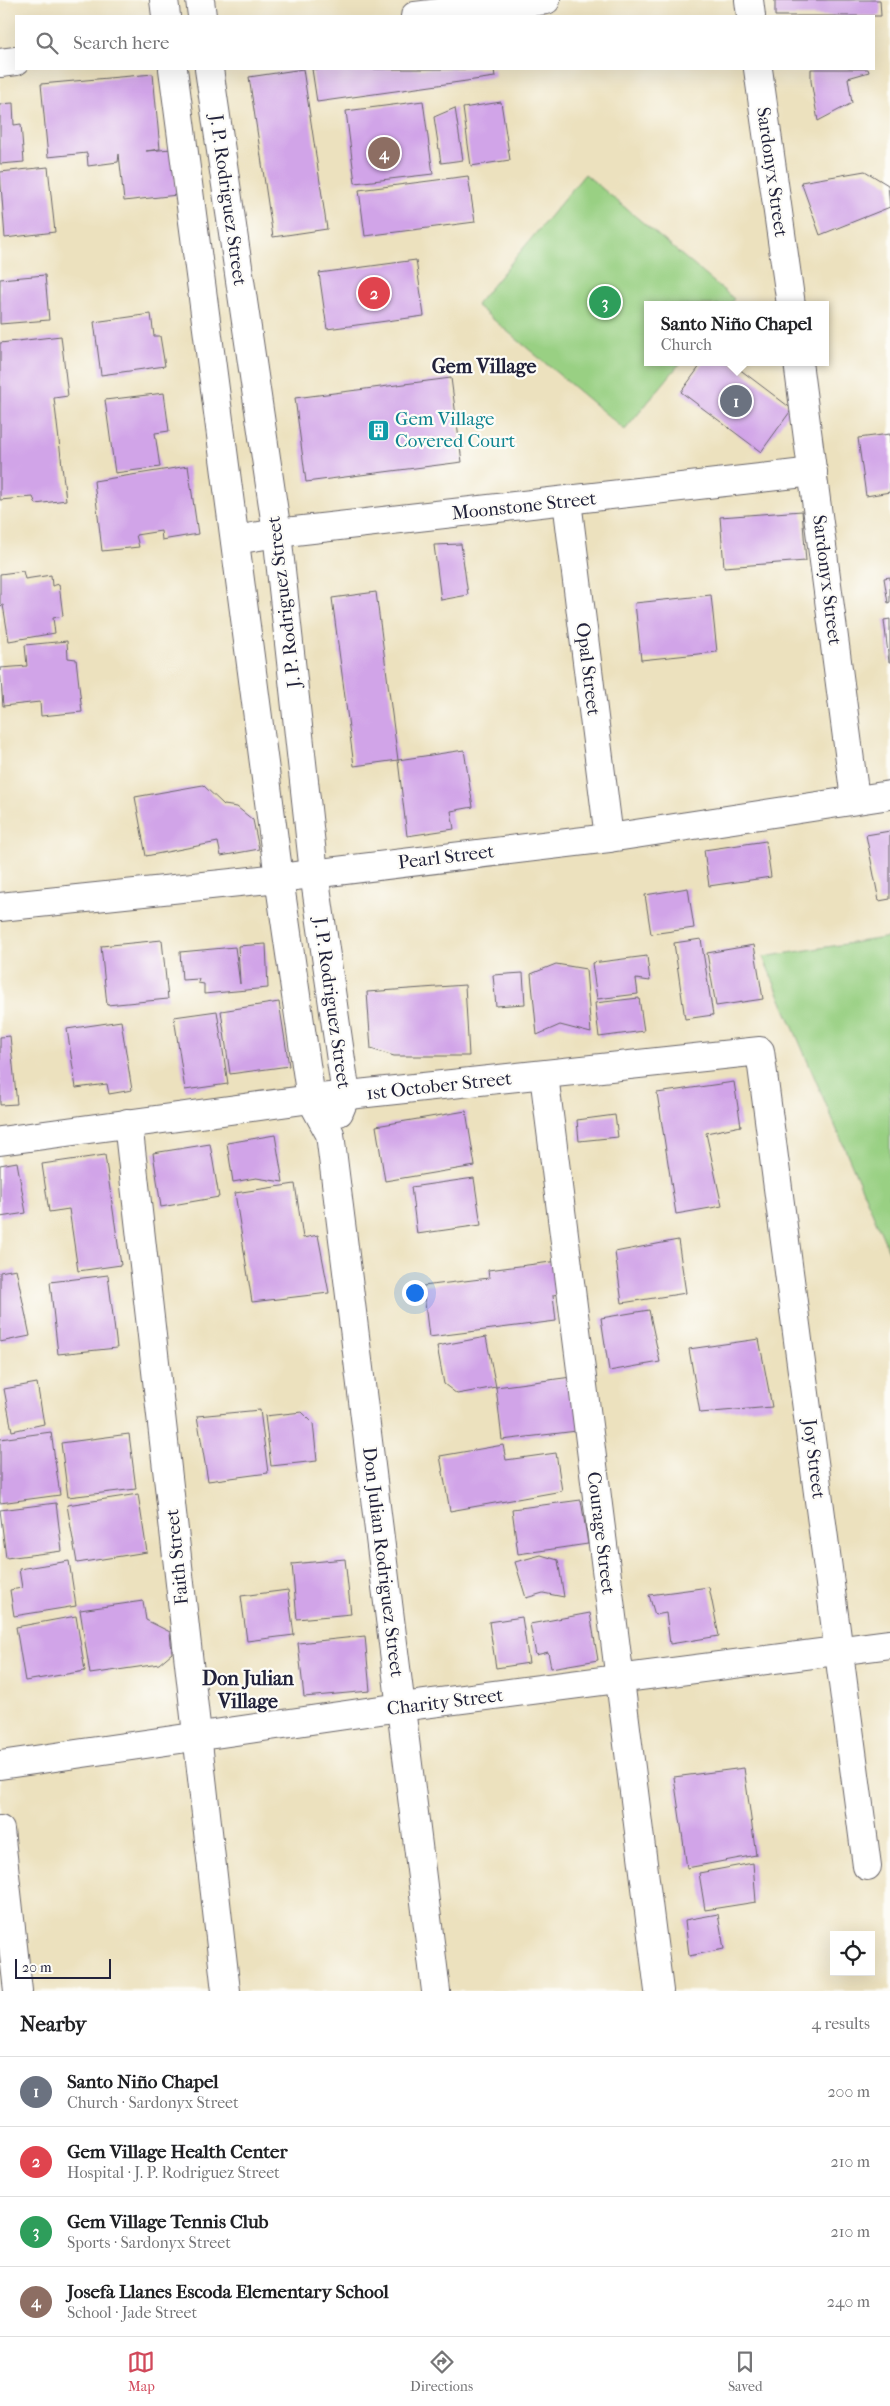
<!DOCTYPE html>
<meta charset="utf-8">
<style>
body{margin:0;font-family:"IM FELL French Canon",serif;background:#f6f6f6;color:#202124}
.controls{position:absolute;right:15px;bottom:15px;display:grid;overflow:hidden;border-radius:0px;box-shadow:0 5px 20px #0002}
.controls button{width:45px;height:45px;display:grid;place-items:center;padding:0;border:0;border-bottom:1px solid #e0e0e0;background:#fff;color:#202124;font:25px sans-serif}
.scale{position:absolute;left:15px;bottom:12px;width:96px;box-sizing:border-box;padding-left:5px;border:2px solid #22223b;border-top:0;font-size:14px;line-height:18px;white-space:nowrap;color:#22223b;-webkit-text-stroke:4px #fdfcf7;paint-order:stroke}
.you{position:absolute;left:414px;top:1292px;width:18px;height:18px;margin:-12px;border:4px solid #fff;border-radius:50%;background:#1a73e8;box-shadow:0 0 0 8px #1a73e833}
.badge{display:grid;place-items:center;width:32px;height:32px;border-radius:50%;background:#d1495b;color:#fff;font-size:16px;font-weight:700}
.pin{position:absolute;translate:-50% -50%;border:2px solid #fff;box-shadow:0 1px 5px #0006}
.popup{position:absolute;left:644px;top:301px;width:185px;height:65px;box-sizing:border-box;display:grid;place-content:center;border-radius:0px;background:#fff;filter:drop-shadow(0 1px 4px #0005);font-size:16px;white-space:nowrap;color:#757577}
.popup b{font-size:19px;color:#202124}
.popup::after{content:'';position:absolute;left:50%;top:100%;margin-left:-10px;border:10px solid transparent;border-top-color:#fff}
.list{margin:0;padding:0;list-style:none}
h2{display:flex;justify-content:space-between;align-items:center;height:65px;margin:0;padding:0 20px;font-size:21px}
h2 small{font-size:16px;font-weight:400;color:#757577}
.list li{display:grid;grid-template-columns:32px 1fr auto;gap:15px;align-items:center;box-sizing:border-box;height:70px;padding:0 20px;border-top:1px solid #e0e0e0}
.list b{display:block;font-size:19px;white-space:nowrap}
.list p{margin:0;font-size:16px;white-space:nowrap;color:#757577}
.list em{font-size:16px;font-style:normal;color:#757577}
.icon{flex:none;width:28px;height:28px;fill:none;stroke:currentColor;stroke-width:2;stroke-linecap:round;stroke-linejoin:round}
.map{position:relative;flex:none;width:890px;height:1991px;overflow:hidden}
.search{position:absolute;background:#fff;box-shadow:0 5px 20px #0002;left:15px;right:15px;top:15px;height:55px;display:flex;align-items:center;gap:12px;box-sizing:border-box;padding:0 18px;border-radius:0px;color:#757577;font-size:19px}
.sheet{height:345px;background:#fff}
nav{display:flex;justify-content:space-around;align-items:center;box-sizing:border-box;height:70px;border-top:1px solid #e0e0e0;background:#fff;font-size:14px;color:#757577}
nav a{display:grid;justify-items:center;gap:2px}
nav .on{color:#d1495b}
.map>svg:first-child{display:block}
.green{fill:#99d083;stroke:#5e795f}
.building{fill:#d1a4e8}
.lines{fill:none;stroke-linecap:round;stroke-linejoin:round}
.street-casing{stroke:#696569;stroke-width:30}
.street{stroke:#fff;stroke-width:28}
.labels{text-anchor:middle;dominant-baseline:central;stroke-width:4.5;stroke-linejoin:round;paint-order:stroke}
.street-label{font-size:19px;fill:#22223b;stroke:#fdfcf7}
.culture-label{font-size:19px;fill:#0d838f;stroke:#fdfcf7;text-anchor:start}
.neighbourhood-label{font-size:20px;font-weight:bold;fill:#22223b;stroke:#fdfcf7}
</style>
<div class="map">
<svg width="890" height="1991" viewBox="0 0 890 1991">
<rect width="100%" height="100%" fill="#fdfcf7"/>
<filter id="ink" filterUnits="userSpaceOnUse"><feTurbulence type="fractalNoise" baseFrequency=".02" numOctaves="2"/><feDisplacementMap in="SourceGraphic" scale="10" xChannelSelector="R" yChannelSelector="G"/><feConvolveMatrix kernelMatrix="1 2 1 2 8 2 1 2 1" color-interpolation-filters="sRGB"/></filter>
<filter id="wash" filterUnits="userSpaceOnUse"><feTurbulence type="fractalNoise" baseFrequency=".0096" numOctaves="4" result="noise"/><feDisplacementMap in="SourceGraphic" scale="20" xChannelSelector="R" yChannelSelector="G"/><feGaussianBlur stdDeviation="1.12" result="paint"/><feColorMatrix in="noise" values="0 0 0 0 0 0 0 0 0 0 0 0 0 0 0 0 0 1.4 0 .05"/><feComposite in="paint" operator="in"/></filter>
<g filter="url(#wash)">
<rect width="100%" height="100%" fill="#ece1be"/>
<g class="green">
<path d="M585 174 734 299 729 305H647V362H681L625 430 476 305Z"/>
<path d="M890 937V1254L763 957Z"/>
</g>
<g id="blocks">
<g class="building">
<path d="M775 0H880L881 16H775Z"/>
<path d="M303 69 327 229 273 237 249 77Z"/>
<path d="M312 69H494L495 77 317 102Z"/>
<path d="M811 69H868L869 72 848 78 852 103 818 121 811 81Z"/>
<path d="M153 74 160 149 146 151 172 149 177 195 124 201 119 154 118 162 88 166 87 153 48 157 41 84Z"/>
<path d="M423 101 433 174 355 183 346 111Z"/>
<path d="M501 102 510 160 471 166 463 108Z"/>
<path d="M13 103 14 125 21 124 24 162 0 164V104Z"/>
<path d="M455 108 463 160 441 163 434 117Z"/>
<path d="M48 167 55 232 5 238 0 172Z"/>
<path d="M865 171 888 185 890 207 820 235 801 182Z"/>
<path d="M468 176 475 222 365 236 359 190Z"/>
<path d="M416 260 424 316 327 329 319 273Z"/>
<path d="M45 275 49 320 0 324V279Z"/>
<path d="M151 314 154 336H160L165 366 101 375 94 322Z"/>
<path d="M61 336 68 396 54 398 66 500 36 504 33 497 0 500V343Z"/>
<path d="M703 362H730L792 409 761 452 681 392Z"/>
<path d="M451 378 462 462 306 482 295 398Z"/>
<path d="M164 393 169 431 155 433 160 467 115 473 105 400Z"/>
<path d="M890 434V492L866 496 858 438Z"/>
<path d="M188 466 198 534 162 540 161 531 136 535 139 547 102 551 94 481Z"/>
<path d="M802 511 806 561 724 567 720 517Z"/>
<path d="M461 544 468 595 441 600 434 545Z"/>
<path d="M23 571 25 579 51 575 52 586 59 584 63 616 53 618 55 633 9 641 3 605 0 606V574Z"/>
<path d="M890 577V602L888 603 884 578Z"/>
<path d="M376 592 398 760 354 766 332 598Z"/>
<path d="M711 595 717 652 641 660 635 603Z"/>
<path d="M890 619V662H889L884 620Z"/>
<path d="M67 641 68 658 76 659 82 712 41 716 40 702 3 706 0 668 27 666 25 645Z"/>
<path d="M464 750 473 807 451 811 454 829 407 836 398 760Z"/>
<path d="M203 785 224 805 237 807 253 820 259 849 221 856 218 842 146 856 135 797Z"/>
<path d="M890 831V899L879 901 866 835Z"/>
<path d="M766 841 771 877 709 886 704 850Z"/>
<path d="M688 888 694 928 651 934 645 895Z"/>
<path d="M701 939 713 1015 685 1019 674 943Z"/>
<path d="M162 940 168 999 107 1005 101 946Z"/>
<path d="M266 944 268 988 204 994V984L198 983 199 979 182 980 180 952 235 947 240 984 238 946Z"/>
<path d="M754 945 763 999 716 1006 707 953Z"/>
<path d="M647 956 650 981 636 979 638 994 597 999 592 963Z"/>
<path d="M556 964 586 969 591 1033 560 1025 537 1035 531 974Z"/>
<path d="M523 973 525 1004 496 1006 493 975Z"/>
<path d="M465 985 469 1056H394L371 1049 367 992Z"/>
<path d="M639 998 644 1031 599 1037 595 1003Z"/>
<path d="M279 1002 289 1066 230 1074 221 1011Z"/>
<path d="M217 1011 228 1084 185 1090 174 1017Z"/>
<path d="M121 1021 132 1090 109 1094 107 1084 76 1088 67 1029Z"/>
<path d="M10 1036 17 1104 0 1105V1037Z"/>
<path d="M734 1082 741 1126 706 1133 722 1206 676 1214 657 1093Z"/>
<path d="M466 1111 475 1166 385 1181 376 1126Z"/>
<path d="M615 1115 618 1137 579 1141 577 1120Z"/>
<path d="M275 1135 283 1182 256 1178 233 1182 227 1143Z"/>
<path d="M210 1144 219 1197 161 1207 153 1153Z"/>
<path d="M105 1155 121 1265 78 1271 69 1209 49 1212 42 1164Z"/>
<path d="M17 1162 26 1213 0 1217V1165Z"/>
<path d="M474 1178 481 1225 417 1234 411 1187Z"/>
<path d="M295 1184 303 1238 318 1235 329 1293 252 1302 235 1193Z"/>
<path d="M678 1240 686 1293 622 1303 615 1252Z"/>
<path d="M559 1261 563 1293 553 1295 556 1321 429 1337 423 1286 489 1278 488 1270Z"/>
<path d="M16 1269 30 1336 0 1342V1272Z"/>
<path d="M108 1275 117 1348 58 1354 50 1282Z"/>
<path d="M649 1310 660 1362 609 1371 601 1318Z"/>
<path d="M486 1337 496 1387 579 1376 585 1430 502 1440 496 1387 457 1394 444 1384 437 1346Z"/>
<path d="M759 1339 772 1407 700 1413 689 1349Z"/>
<path d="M37 1383 44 1424 12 1431 4 1389Z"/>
<path d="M260 1410 268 1473 208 1481 197 1416Z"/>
<path d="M302 1412 313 1423 317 1461 271 1466 265 1416Z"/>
<path d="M51 1432 60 1495 0 1503V1439Z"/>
<path d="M129 1434 136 1489 68 1497 61 1443Z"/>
<path d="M503 1445 506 1460 556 1453 562 1491 450 1511 440 1456Z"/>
<path d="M138 1494 147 1552 77 1563 67 1505Z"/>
<path d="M581 1500 588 1544 518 1554 512 1509Z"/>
<path d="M56 1503 62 1551 6 1558 0 1510Z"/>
<path d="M541 1555 558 1560 564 1597 543 1593 526 1598 515 1562Z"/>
<path d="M345 1559 351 1614 297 1619 292 1564Z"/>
<path d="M69 1561 76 1606 14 1616 10 1590 22 1588 19 1569Z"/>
<path d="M709 1587 719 1636 670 1644 666 1613 655 1615 649 1595Z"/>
<path d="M288 1590 294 1635 247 1641 241 1596Z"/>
<path d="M143 1601 146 1620 170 1632 172 1653 159 1664 90 1674 80 1610Z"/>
<path d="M590 1613 598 1660 551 1668 548 1652 536 1655 530 1624Z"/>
<path d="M76 1616 85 1671 25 1681 16 1627Z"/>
<path d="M522 1617 529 1663 496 1668 489 1622Z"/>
<path d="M365 1636 370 1691 304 1697 298 1643Z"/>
<path d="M744 1768 756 1855 687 1868 674 1777Z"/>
<path d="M753 1863 756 1902 705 1910 699 1873Z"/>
<path d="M718 1914 724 1949 689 1956 685 1920Z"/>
</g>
</g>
</g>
<g filter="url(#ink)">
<use href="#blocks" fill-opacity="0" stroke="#696569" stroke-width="1"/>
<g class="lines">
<defs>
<g id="street">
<path d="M164 0 166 16"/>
<path d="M200 0 202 16"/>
<path d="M749 0 751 16"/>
<path d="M415 16 546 0"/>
<path d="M0 63 16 61"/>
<path d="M173 69 279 878 311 1099 330 1134 436 1991"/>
<path d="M209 69 277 533 314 873 346 1095 339 1112"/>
<path d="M758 69 791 305"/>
<path d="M798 362 855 799"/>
<path d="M567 501 609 838"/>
<path d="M235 540 277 533 813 472"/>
<path d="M0 907 279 878 609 838 890 795"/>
<path d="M544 1075 659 1991"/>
<path d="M128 1123 226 1991"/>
<path d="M0 1141 311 1099 760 1051 867 1866"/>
<path d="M0 1765 401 1707 890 1644"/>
<path d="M0 1830 18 1991"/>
</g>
</defs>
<use href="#street" class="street-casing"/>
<use href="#street" class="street"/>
</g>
</g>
<defs>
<symbol id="building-square" viewBox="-11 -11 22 22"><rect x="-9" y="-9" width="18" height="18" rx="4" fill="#0f9aa8" stroke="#fdfcf7"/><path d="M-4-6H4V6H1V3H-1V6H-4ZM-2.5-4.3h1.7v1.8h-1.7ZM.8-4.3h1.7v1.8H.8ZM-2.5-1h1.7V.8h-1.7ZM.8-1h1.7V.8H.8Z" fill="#fff"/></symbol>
</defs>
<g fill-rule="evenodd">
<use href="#building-square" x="366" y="418" width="25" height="25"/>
</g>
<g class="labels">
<g class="street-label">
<text transform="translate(772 172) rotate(82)">Sardonyx Street</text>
<text transform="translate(228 200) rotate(82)">J. P. Rodriguez Street</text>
<text transform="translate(524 506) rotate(-6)">Moonstone Street</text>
<text transform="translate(827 580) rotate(83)">Sardonyx Street</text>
<text transform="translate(284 602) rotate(-97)">J. P. Rodriguez Street</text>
<text transform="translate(588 669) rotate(83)">Opal Street</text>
<text transform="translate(446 857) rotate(-7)">Pearl Street</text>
<text transform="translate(332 1003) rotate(82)">J. P. Rodriguez Street</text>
<text transform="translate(439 1086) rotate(-6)">1st October Street</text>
<text transform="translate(814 1459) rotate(83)">Joy Street</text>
<text transform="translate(601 1533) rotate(83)">Courage Street</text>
<text transform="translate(177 1557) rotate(-96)">Faith Street</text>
<text transform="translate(383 1562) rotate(83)">Don Julian Rodriguez Street</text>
<text transform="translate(445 1702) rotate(-7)">Charity Street</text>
</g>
<g class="culture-label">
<text x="395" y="419">Gem Village<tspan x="395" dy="22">Covered Court</tspan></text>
</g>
<g class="neighbourhood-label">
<text x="484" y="366">Gem Village</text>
<text x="248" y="1678">Don Julian<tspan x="248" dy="23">Village</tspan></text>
</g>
</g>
</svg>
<div class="controls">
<button><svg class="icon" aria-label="locate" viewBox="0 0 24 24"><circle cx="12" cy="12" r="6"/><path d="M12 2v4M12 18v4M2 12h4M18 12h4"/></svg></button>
</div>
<div class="scale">20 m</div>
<div class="you"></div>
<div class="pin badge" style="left:736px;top:401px;background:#6b7280">1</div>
<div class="popup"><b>Santo Niño Chapel</b>Church</div>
<div class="pin badge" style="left:374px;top:293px;background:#e0444e">2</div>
<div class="pin badge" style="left:605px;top:302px;background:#2e9e5b">3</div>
<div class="pin badge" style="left:384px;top:153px;background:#8d6e63">4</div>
<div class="search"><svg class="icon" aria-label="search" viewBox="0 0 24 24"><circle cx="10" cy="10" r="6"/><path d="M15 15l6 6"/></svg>Search here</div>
</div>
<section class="sheet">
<h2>Nearby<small>4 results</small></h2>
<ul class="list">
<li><span class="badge" style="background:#6b7280">1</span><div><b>Santo Niño Chapel</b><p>Church · Sardonyx Street</p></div><em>200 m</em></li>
<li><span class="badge" style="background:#e0444e">2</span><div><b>Gem Village Health Center</b><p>Hospital · J. P. Rodriguez Street</p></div><em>210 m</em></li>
<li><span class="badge" style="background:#2e9e5b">3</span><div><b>Gem Village Tennis Club</b><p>Sports · Sardonyx Street</p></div><em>210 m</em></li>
<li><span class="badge" style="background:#8d6e63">4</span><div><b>Josefa Llanes Escoda Elementary School</b><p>School · Jade Street</p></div><em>240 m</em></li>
</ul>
</section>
<nav>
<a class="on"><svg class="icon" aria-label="map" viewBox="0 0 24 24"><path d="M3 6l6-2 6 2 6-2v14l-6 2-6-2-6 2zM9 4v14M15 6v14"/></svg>Map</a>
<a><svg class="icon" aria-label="directions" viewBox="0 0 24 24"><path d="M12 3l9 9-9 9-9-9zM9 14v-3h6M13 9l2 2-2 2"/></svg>Directions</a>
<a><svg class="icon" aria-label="saved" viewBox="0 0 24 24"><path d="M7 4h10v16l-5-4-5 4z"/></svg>Saved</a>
</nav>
